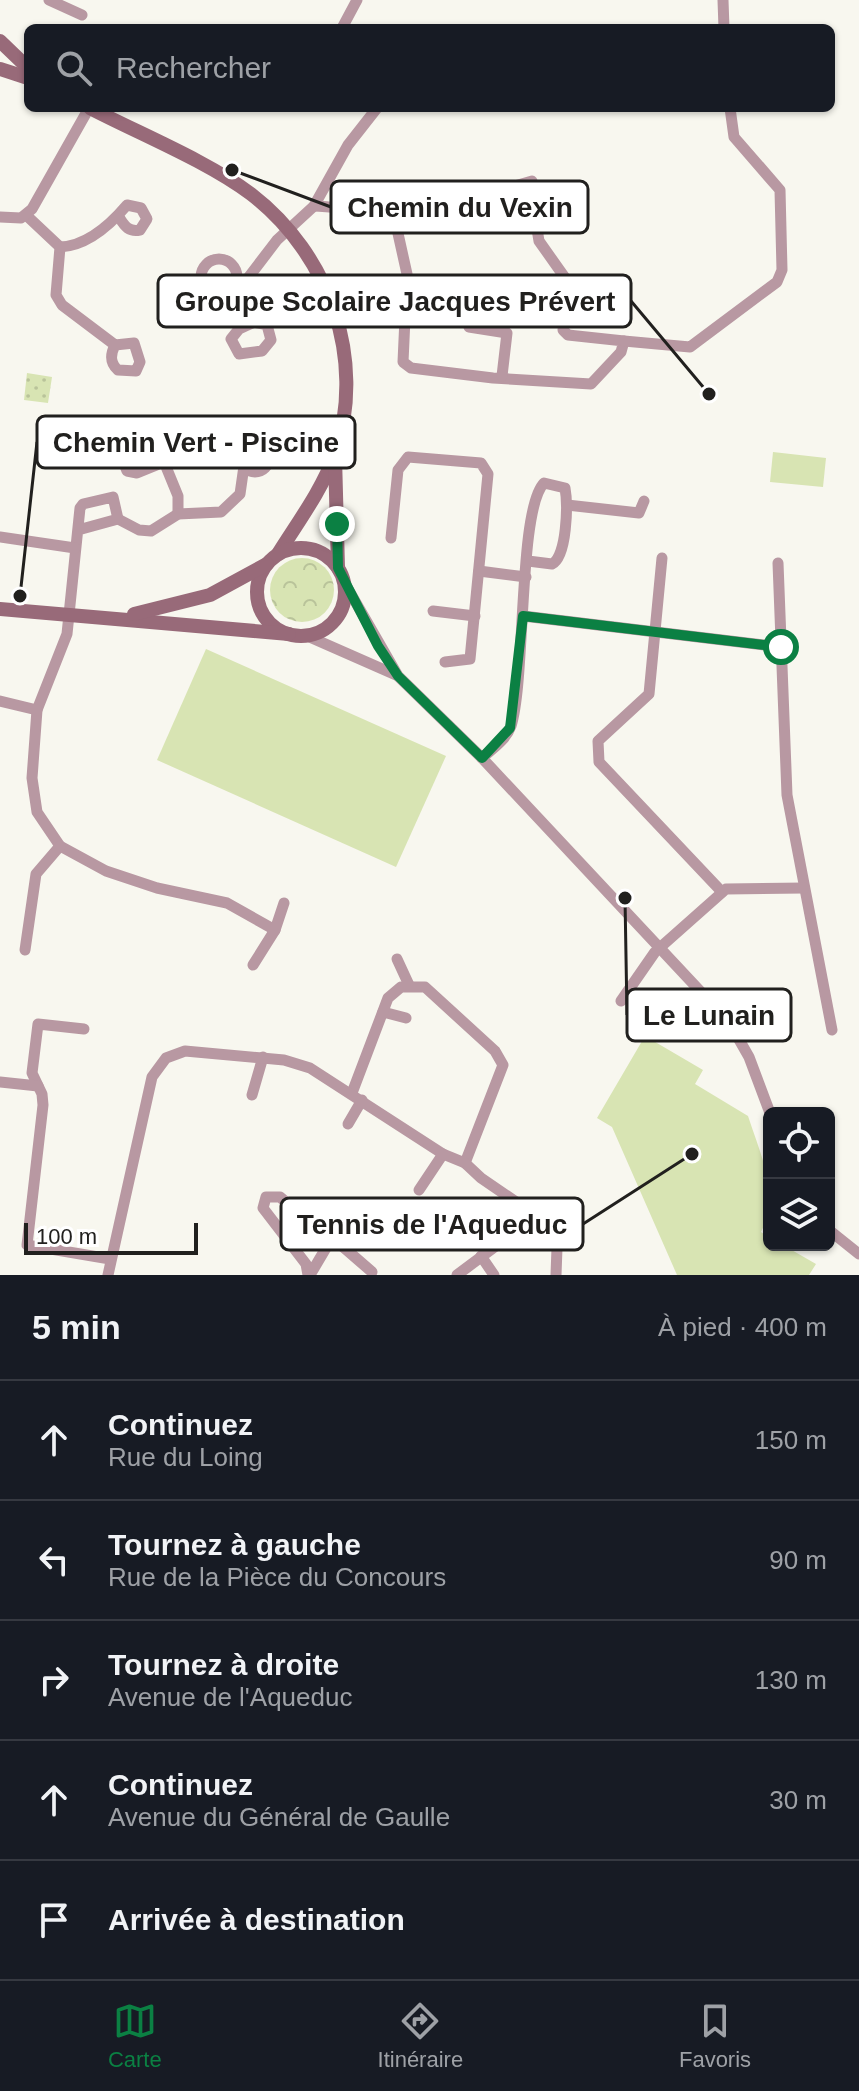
<!DOCTYPE html>
<html lang="fr">
<meta charset="utf-8">
<style>
body{margin:0;font-family:Helvetica,sans-serif;background:#20242c;color:#f1f3f6}
.controls{position:absolute;right:24px;bottom:24px;display:grid;overflow:hidden;border-radius:12px;box-shadow:0 2px 6px #0004}
.controls button{width:72px;height:72px;display:grid;place-items:center;padding:0;border:0;border-bottom:2px solid #363941;background:#171b24;color:#f1f3f6;font:40px sans-serif}
.scale{position:absolute;left:24px;bottom:20px;width:174px;box-sizing:border-box;padding-left:8px;border:4px solid #21201e;border-top:0;font-size:22px;line-height:28px;white-space:nowrap;color:#21201e;-webkit-text-stroke:6px #fff;paint-order:stroke}
.stop{position:absolute;width:24px;height:24px;margin:-18px;border:6px solid #0b8043;border-radius:50%;background:#fff}
.stop.end{background:#0b8043;border-color:#fff;box-shadow:0 2px 8px #0008}
.list{margin:0;padding:0;list-style:none}
h2{display:flex;justify-content:space-between;align-items:center;height:104px;margin:0;padding:0 32px;font-size:34px}
h2 small{font-size:26px;font-weight:400;color:#9ea1a6}
.list li{display:grid;grid-template-columns:52px 1fr auto;gap:24px;align-items:center;box-sizing:border-box;height:120px;padding:0 32px;border-top:2px solid #363941}
.list b{display:block;font-size:30px;white-space:nowrap}
.list p{margin:0;font-size:26px;white-space:nowrap;color:#9ea1a6}
.list em{font-size:26px;font-style:normal;color:#9ea1a6}
.icon{flex:none;width:44px;height:44px;fill:none;stroke:currentColor;stroke-width:2;stroke-linecap:round;stroke-linejoin:round}
.map{position:relative;flex:none;width:859px;height:1275px;overflow:hidden}
.search{position:absolute;background:#171b24;box-shadow:0 2px 6px #0004;left:24px;right:24px;top:24px;height:88px;display:flex;align-items:center;gap:20px;box-sizing:border-box;padding:0 28px;border-radius:12px;color:#9ea1a6;font-size:30px}
.sheet{height:704px;background:#171b24}
nav{display:flex;justify-content:space-around;align-items:center;box-sizing:border-box;height:112px;border-top:2px solid #363941;background:#171b24;font-size:22px;color:#9ea1a6}
nav a{display:grid;justify-items:center;gap:4px}
nav .on{color:#0b8043}
.map>svg:first-child{display:block}
.forest{fill:url(#forest-crowns)}
.park{fill:url(#park-dots)}
.pitch{fill:#d8e4b3}
.lines{fill:none;stroke-linecap:round;stroke-linejoin:round}
.street{stroke:#b898a2;stroke-width:11}
.secondary{stroke:#986a79;stroke-width:14}
.route{stroke:#0b8043;stroke-width:10}
.leader{fill:none;stroke:#21201e;stroke-width:3}
.callout-dot{fill:#21201e;stroke:#fff;stroke-width:3}
.callout{fill:#fff;stroke:#21201e;stroke-width:3}
.callout-label{font-size:28px;text-anchor:middle;font-weight:bold;fill:#21201e}
</style>
<div class="map">
<svg width="859" height="1275" viewBox="0 0 859 1275">
<defs>
<pattern id="forest-crowns" width="20" height="18" patternUnits="userSpaceOnUse" patternTransform="scale(2)"><rect width="20" height="18" fill="#d8e4b3"/><path d="M2 6a3 3 0 1 1 6 0M12 15a3 3 0 1 1 6 0" fill="none" stroke="#b9c39a"/></pattern>
<pattern id="park-dots" width="8" height="8" patternUnits="userSpaceOnUse" patternTransform="scale(2)"><rect width="8" height="8" fill="#d8e4b3"/><path d="M2 2h.1M6 6h.1" fill="none" stroke="#b9c39a" stroke-width="1.8" stroke-linecap="round"/></pattern>
</defs>
<rect width="100%" height="100%" fill="#f8f7ef"/>
<circle class="forest" cx="302" cy="590" r="32"/>
<path class="park" d="M27 373 52 377 48 403 24 400Z"/>
<g class="pitch">
<path d="M773 452 826 458 823 487 770 482Z"/>
<path d="M206 649 446 756 396 867 157 760Z"/>
<path d="M645 1036 703 1070 695 1084 748 1116C760 1154 781 1194 761 1232L769 1237V1245H783L816 1264 809 1275H677L612 1127 597 1118Z"/>
</g>
<g class="lines">
<g class="street">
<path d="M49 0 82 15"/>
<path d="M723 0 724 28"/>
<path d="M342 28 357 0"/>
<path d="M314 206C334 207 348 206 359 224L371 227 532 181"/>
<path d="M26 215 60 247 56 295 62 305 115 345C110 355 110 363 118 370L136 371 140 362 134 343 115 345"/>
<path d="M0 217 21 218 32 209 89 108"/>
<path d="M395 220 407 274 403 362 411 368 493 378 591 384 621 352 624 341 568 335 563 330 568 282 539 241 537 229 509 188"/>
<path d="M60 247C87 246 110 225 127 205L141 208 147 219 140 230C129 232 125 227 119 217"/>
<circle cx="219" cy="277" r="18"/>
<path d="M235 288 254 322"/>
<path d="M238 291 277 240 314 206 348 145 377 108"/>
<path d="M254 322 267 325 271 340 262 351 239 354 231 339 239 329Z"/>
<path d="M469 327 507 333 502 376"/>
<path d="M624 341 690 347 777 282 782 270 780 190 734 137 730 108"/>
<circle cx="255" cy="458" r="14"/>
<path d="M164 462 137 473 127 471 125 466 131 455 152 450 160 452 178 496V514"/>
<path d="M567 505 639 513 644 501"/>
<path d="M118 519 139 530 151 531 178 514 221 512 240 494 244 466"/>
<path d="M78 530 118 519 113 497 83 504 80 508 67 634 37 710 32 778 37 812 60 846 106 871 157 888 227 903 275 930"/>
<path d="M0 537 75 548"/>
<path d="M391 538 398 470 408 457 481 463 488 474 470 659 445 662"/>
<path d="M662 558 649 694 598 741 599 762 722 892"/>
<path d="M778 563 787 795 832 1030"/>
<path d="M479 571 526 577"/>
<path d="M344 582 398 676 482 758 729 1022 749 1057 770 1113"/>
<path d="M433 611 475 616"/>
<path d="M523 616 781 647"/>
<path d="M305 635 396 675"/>
<path d="M0 701 37 710"/>
<path d="M482 758C492 749 506 740 511 726 526 678 518 510 544 483L565 488C568 504 567 557 552 564L528 561"/>
<path d="M25 950 36 874 60 846"/>
<path d="M397 959 409 985"/>
<path d="M253 965 275 930 284 903"/>
<path d="M621 1001 655 952 726 889 804 888"/>
<path d="M383 1012 406 1018"/>
<path d="M84 1029 38 1024 32 1073 42 1094 43 1105 27 1245 110 1259"/>
<path d="M0 1082 38 1086"/>
<path d="M352 1093 388 998 401 987H425L495 1051 503 1065 465 1163"/>
<path d="M252 1095 263 1057"/>
<path d="M348 1124 362 1100"/>
<path d="M419 1190 443 1154"/>
<path d="M829 1230 859 1254"/>
<path d="M328 1243 341 1245 372 1272"/>
<path d="M481 1256 494 1275"/>
<path d="M108 1275 152 1077 166 1058 185 1051 284 1060 310 1068 443 1154 465 1163 481 1178 541 1219 557 1248 556 1275"/>
<path d="M308 1275 306 1264 263 1208 266 1197H280L327 1238 326 1248 310 1275"/>
<path d="M457 1275 508 1237"/>
</g>
<g class="secondary">
<path d="M0 41 28 68"/>
<path d="M0 69 28 78"/>
<path d="M90 108C140 134 207 161 251 194 329 254 367 359 335 454 322 490 298 522 278 554"/>
<path d="M335 457 338 568"/>
<circle cx="301" cy="592" r="44"/>
<path d="M0 609 289 634"/>
<path d="M134 614 210 595 267 564"/>
</g>
</g>
<g class="lines">
<path class="route" d="M337 524 338 568 378 646 398 676 482 758 510 728 523 616 781 647"/>
</g>
<path class="leader" d="M232 170L331 207M709 394L631 301M20 596L37 442M625 898L627 1015M692 1154L583 1224"/>
<g class="callout-dot">
<circle cx="232" cy="170" r="8"/>
<circle cx="709" cy="394" r="8"/>
<circle cx="20" cy="596" r="8"/>
<circle cx="625" cy="898" r="8"/>
<circle cx="692" cy="1154" r="8"/>
</g>
<g class="callout">
<rect x="331" y="181" width="257" height="52" rx="8"/>
<rect x="158" y="275" width="473" height="52" rx="8"/>
<rect x="37" y="416" width="318" height="52" rx="8"/>
<rect x="627" y="989" width="164" height="52" rx="8"/>
<rect x="281" y="1198" width="302" height="52" rx="8"/>
</g>
<g class="callout-label">
<text x="460" y="217">Chemin du Vexin</text>
<text x="395" y="311">Groupe Scolaire Jacques Prévert</text>
<text x="196" y="452">Chemin Vert - Piscine</text>
<text x="709" y="1025">Le Lunain</text>
<text x="432" y="1234">Tennis de l'Aqueduc</text>
</g>
</svg>
<div class="controls">
<button><svg class="icon" aria-label="locate" viewBox="0 0 24 24"><circle cx="12" cy="12" r="6"/><path d="M12 2v4M12 18v4M2 12h4M18 12h4"/></svg></button>
<button><svg class="icon" aria-label="layers" viewBox="0 0 24 24"><path d="M12 4l9 5-9 5-9-5zM3 14l9 5 9-5"/></svg></button>
</div>
<div class="scale">100 m</div>
<div class="stop" style="left:781px;top:647px"></div>
<div class="stop end" style="left:337px;top:524px"></div>
<div class="search"><svg class="icon" aria-label="search" viewBox="0 0 24 24"><circle cx="10" cy="10" r="6"/><path d="M15 15l6 6"/></svg>Rechercher</div>
</div>
<section class="sheet">
<h2>5 min<small>À pied · 400 m</small></h2>
<ul class="list">
<li><svg class="icon" aria-label="ahead" viewBox="0 0 24 24"><path d="M12 20V5M6 11l6-6 6 6"/></svg><div><b>Continuez</b><p>Rue du Loing</p></div><em>150 m</em></li>
<li><svg class="icon" aria-label="left" viewBox="0 0 24 24"><path d="M17 20v-9H6M10 6l-5 5 5 5"/></svg><div><b>Tournez à gauche</b><p>Rue de la Pièce du Concours</p></div><em>90 m</em></li>
<li><svg class="icon" aria-label="right" viewBox="0 0 24 24"><path d="M7 20v-9h11M14 6l5 5-5 5"/></svg><div><b>Tournez à droite</b><p>Avenue de l'Aqueduc</p></div><em>130 m</em></li>
<li><svg class="icon" aria-label="ahead" viewBox="0 0 24 24"><path d="M12 20V5M6 11l6-6 6 6"/></svg><div><b>Continuez</b><p>Avenue du Général de Gaulle</p></div><em>30 m</em></li>
<li><svg class="icon" aria-label="arrive" viewBox="0 0 24 24"><path d="M6 21V4h12l-3 4 3 4H6"/></svg><div><b>Arrivée à destination</b></div></li>
</ul>
</section>
<nav>
<a class="on"><svg class="icon" aria-label="map" viewBox="0 0 24 24"><path d="M3 6l6-2 6 2 6-2v14l-6 2-6-2-6 2zM9 4v14M15 6v14"/></svg>Carte</a>
<a><svg class="icon" aria-label="directions" viewBox="0 0 24 24"><path d="M12 3l9 9-9 9-9-9zM9 14v-3h6M13 9l2 2-2 2"/></svg>Itinéraire</a>
<a><svg class="icon" aria-label="saved" viewBox="0 0 24 24"><path d="M7 4h10v16l-5-4-5 4z"/></svg>Favoris</a>
</nav>
